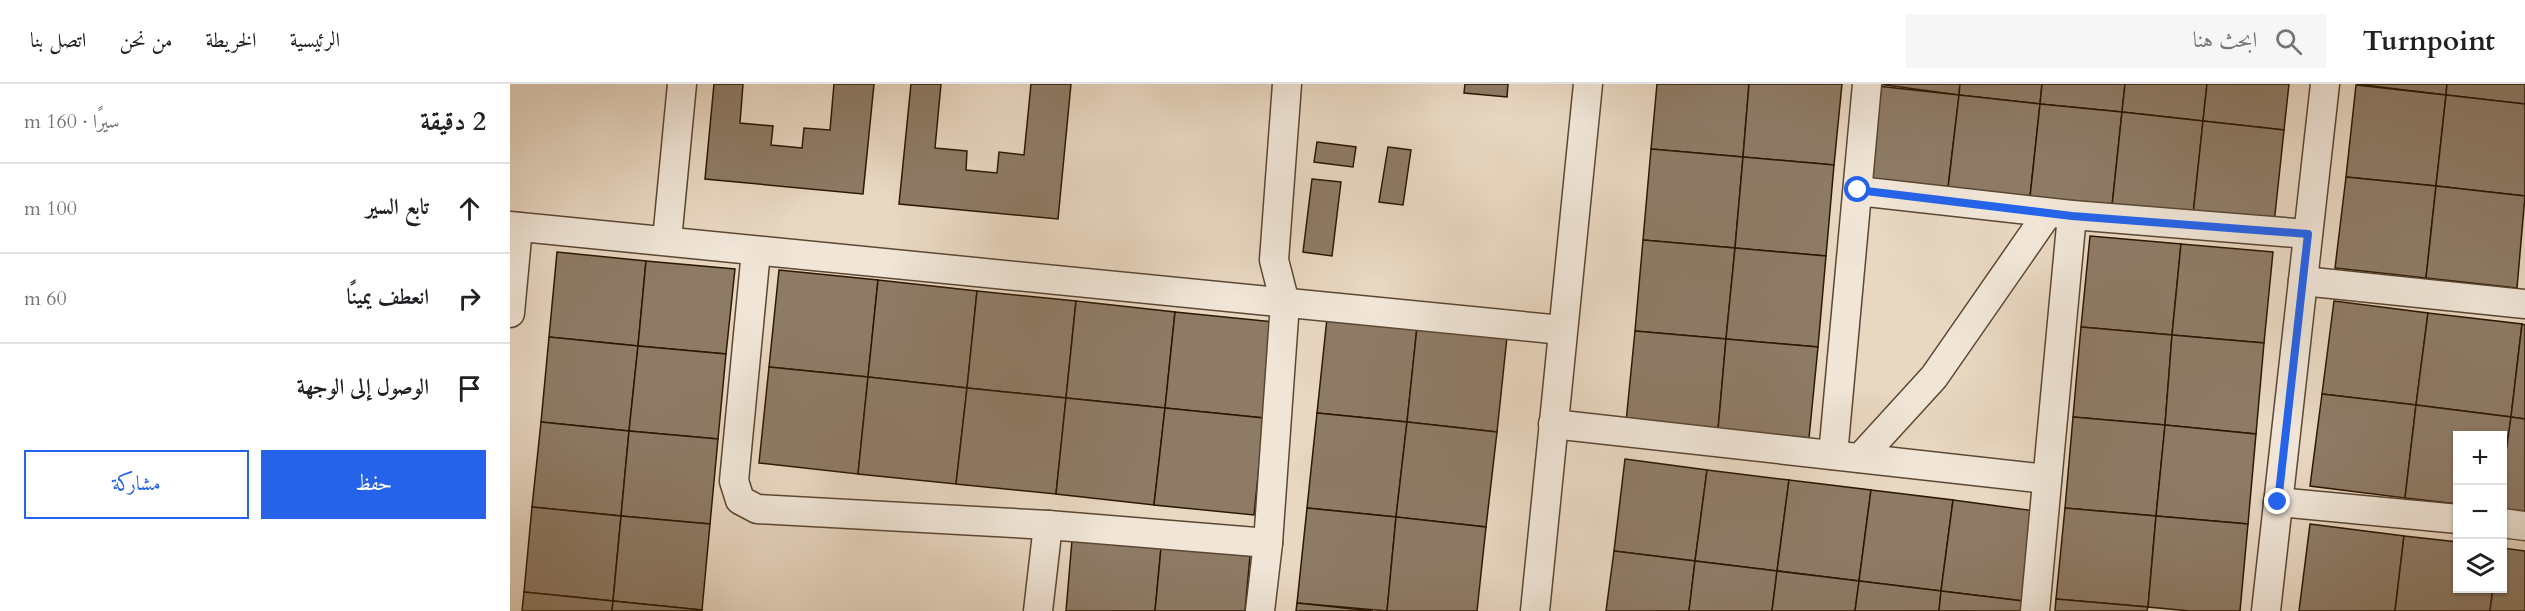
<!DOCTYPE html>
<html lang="ar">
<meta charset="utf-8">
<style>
body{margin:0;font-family:Cardo,Amiri,serif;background:#f6f6f6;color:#202124;direction:rtl}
.controls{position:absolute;right:18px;bottom:18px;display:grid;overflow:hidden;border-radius:0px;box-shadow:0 2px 4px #0004}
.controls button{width:54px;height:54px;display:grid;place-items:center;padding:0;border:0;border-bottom:2px solid #e0e0e0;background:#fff;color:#202124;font:30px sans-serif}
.stop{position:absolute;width:18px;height:18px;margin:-14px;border:4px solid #2563eb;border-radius:50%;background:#fff}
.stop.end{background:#2563eb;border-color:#fff;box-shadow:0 2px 6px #0008}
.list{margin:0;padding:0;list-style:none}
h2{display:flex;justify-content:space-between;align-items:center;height:78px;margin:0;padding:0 24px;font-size:26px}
h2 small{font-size:20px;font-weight:400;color:#757577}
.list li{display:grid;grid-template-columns:39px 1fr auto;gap:18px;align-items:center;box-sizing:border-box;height:90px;padding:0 24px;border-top:2px solid #e0e0e0}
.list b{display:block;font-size:22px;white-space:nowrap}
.list em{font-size:20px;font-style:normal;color:#757577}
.actions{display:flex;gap:12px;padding:18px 24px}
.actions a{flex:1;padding:14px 0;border:2px solid #2563eb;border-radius:0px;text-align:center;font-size:21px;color:#2563eb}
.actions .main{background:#2563eb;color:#fff}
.icon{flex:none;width:33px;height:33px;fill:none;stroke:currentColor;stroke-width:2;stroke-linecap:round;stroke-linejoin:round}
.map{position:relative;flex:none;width:2015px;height:527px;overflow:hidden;direction:ltr}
header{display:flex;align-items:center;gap:36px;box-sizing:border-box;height:84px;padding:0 30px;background:#fff;border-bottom:2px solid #e0e0e0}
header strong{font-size:28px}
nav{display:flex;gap:33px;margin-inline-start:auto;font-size:21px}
.search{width:420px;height:54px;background:#f6f6f6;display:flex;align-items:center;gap:15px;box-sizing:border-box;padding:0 21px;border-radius:0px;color:#757577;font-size:22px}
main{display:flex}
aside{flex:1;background:#fff}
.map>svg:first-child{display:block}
.building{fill:#8e7b66;stroke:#2c1703;stroke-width:1.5}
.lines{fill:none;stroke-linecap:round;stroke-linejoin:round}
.minor-casing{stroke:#5b4732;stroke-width:31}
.minor{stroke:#f0e5d7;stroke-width:28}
.route{stroke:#2563eb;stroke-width:8}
</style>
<header>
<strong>Turnpoint</strong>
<div class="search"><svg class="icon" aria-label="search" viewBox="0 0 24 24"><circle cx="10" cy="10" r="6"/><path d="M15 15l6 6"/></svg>ابحث هنا</div>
<nav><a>الرئيسية</a><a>الخريطة</a><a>من نحن</a><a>اتصل بنا</a></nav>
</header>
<main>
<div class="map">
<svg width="2015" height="527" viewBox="0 0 2015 527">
<rect width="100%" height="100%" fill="#e8d7c1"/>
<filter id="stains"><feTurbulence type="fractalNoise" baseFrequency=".00333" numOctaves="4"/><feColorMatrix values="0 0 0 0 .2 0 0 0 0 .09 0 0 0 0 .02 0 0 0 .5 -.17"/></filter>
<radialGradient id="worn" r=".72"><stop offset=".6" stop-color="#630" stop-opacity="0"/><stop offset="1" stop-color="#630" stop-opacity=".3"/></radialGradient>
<g class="building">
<path d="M204 0H233L230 39 263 42 261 61 292 64 294 44 320 46 324 0H364L353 110 195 95Z"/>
<path d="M401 0H431L425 64 457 67 456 86 487 89 489 68 514 71 521 0H561L548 135 389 120Z"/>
<path d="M955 0H998L997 13 954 9Z"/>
<path d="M1147 0H1239L1233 73 1141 65Z"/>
<path d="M1239 0H1332L1324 81 1233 73Z"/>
<path d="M1368 0H1450L1449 11Z"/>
<path d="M1450 0H1532L1530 20 1449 11Z"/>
<path d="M1532 0H1615L1612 28 1530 20Z"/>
<path d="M1615 0H1697L1693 37 1612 28Z"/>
<path d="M1697 0H1779L1774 46 1693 37Z"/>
<path d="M1846 0H1937L1936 11Z"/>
<path d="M1937 0H2015V20L1936 11Z"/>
<path d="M1846 1 1936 11 1926 102 1836 93Z"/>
<path d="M1367 2 1449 11 1438 104 1357 96Z"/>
<path d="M1449 11 1530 20 1520 113 1438 104Z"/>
<path d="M1936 11 2015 20V112L1926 102Z"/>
<path d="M1530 20 1612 28 1602 122 1520 113Z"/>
<path d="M1612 28 1693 37 1683 131 1602 122Z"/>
<path d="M1693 37 1774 46 1764 140 1683 131Z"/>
<path d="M807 58 846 63 843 83 804 78Z"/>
<path d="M878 63 901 66 893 121 869 118Z"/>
<path d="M1141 65 1233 73 1225 164 1133 156Z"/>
<path d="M1233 73 1324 81 1316 172 1225 164Z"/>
<path d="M1836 93 1926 102 1916 194 1825 184Z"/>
<path d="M802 95 831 98 822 172 793 168Z"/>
<path d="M1926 102 2015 112 2007 204 1916 194Z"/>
<path d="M1580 152 1671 160 1662 251 1571 243Z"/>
<path d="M1133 156 1225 164 1216 255 1125 247Z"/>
<path d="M1671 160 1763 168 1754 259 1662 251Z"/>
<path d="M1225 164 1316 172 1308 263 1216 255Z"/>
<path d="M47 168 136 177 128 262 39 253Z"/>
<path d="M136 177 225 185 216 270 128 262Z"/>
<path d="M269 186 368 196 358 293 259 283Z"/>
<path d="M368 196 467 207 457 304 358 293Z"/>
<path d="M467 207 566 217 556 314 457 304Z"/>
<path d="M566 217 665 228 655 324 556 314Z"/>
<path d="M1824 217 1918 229 1906 321 1812 310Z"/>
<path d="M665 228 764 238 754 334 655 324Z"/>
<path d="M1918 229 2012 240 2001 333 1906 321Z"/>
<path d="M817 234 907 243 897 338 807 329Z"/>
<path d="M2012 240 2015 241V335L2001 333Z"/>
<path d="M907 243 997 253 987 348 897 338Z"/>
<path d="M1571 243 1662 251 1655 341 1563 333Z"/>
<path d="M1125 247 1216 255 1208 346 1116 338Z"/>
<path d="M1662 251 1754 259 1746 350 1655 341Z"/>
<path d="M39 253 128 262 119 347 31 338Z"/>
<path d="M1216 255 1308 263 1299 354 1208 346Z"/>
<path d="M128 262 216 270 208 355 119 347Z"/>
<path d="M259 283 358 293 348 390 249 379Z"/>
<path d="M358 293 457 304 446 400 348 390Z"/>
<path d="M457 304 556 314 546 410 446 400Z"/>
<path d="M1812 310 1906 321 1895 414 1800 402Z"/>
<path d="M556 314 655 324 644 421 546 410Z"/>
<path d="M1906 321 2001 333 1992 396V352H1948V420L1895 414Z"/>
<path d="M655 324 754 334 744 431 644 421Z"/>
<path d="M807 329 897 338 886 433 797 424Z"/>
<path d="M1563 333 1655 341 1646 432 1555 424Z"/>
<path d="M2001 333 2015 335V429L1992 426V396Z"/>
<path d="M31 338 119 347 111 432 22 423Z"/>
<path d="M897 338 987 348 976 443 886 433Z"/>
<path d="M1655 341 1746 350 1738 440 1646 432Z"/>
<path d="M119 347 208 355 200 440 111 432Z"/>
<path d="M1115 375 1197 386 1185 477 1104 467Z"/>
<path d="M1197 386 1279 396 1267 487 1185 477Z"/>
<path d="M1279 396 1361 406 1349 497 1267 487Z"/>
<path d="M1361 406 1443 416 1431 507 1349 497Z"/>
<path d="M1443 416 1525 427 1513 517 1431 507Z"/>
<path d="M22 423 111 432 103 517 14 508Z"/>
<path d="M797 424 886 433 877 527 787 519Z"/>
<path d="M1555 424 1646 432 1638 523 1546 515Z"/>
<path d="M111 432 200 440 192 526 103 517Z"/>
<path d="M1646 432 1738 440 1730 527H1680L1638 523Z"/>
<path d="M886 433 976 443 967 527H877Z"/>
<path d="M1800 440 1894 452 1885 527H1789Z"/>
<path d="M1894 452 1948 458V504H1983L1980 527H1885Z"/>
<path d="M562 456 651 464 645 527H556Z"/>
<path d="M651 464 740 472 735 527H645Z"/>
<path d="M1992 464 2015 467V527H1980L1983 504H1992Z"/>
<path d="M1104 467 1185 477 1179 527H1096Z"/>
<path d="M1185 477 1267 487 1262 527H1179Z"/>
<path d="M1267 487 1349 497 1345 527H1262Z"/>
<path d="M1349 497 1431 507 1429 527H1345Z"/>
<path d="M1431 507 1513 517 1512 527H1429Z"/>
<path d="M14 508 103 517 102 527H12Z"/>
<path d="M1546 515 1638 523 1637 527H1545Z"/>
<path d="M103 517 192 526 191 527H102Z"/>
<path d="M787 519 863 527H786Z"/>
</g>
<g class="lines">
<defs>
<g id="minor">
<path d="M1348 107 1562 131 1798 150"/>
<path d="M0 142 1052 246"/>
<path d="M157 156 172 0"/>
<path d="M246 167 224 397 230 416 247 425 538 441 758 459"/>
<path d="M1793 197 2015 220"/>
<path d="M0 229 8 143"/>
<path d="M1043 340 1537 395"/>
<path d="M1323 371 1357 0"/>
<path d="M1350 374 1424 293 1538 129"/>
<path d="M1768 418 1948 435"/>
<path d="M1992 439 2015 442"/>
<path d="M528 527 538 441"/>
<path d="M750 527 758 459 775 219 764 176 777 0"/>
<path d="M1025 527 1078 0"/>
<path d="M1525 527 1562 131"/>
<path d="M1756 527 1815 0"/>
</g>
</defs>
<use href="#minor" class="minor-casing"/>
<use href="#minor" class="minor"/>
</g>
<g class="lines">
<path class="route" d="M1348 106 1562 132 1798 150 1768 418"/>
</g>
<rect width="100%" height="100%" filter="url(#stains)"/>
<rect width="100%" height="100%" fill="url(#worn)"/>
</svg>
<div class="controls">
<button>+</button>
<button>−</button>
<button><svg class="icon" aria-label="layers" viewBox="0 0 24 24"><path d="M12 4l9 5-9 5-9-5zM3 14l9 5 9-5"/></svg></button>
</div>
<div class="stop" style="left:1348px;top:106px"></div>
<div class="stop end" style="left:1768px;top:418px"></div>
</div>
<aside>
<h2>2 دقيقة<small>سيرًا · 160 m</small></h2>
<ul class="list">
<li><svg class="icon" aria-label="ahead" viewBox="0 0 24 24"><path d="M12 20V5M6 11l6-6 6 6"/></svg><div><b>تابع السير</b></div><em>100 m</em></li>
<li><svg class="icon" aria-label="right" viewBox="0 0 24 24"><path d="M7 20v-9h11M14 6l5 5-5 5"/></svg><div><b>انعطف يمينًا</b></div><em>60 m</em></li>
<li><svg class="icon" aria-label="arrive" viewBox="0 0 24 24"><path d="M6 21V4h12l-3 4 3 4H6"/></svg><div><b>الوصول إلى الوجهة</b></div></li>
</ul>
<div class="actions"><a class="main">حفظ</a><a>مشاركة</a></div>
</aside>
</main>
